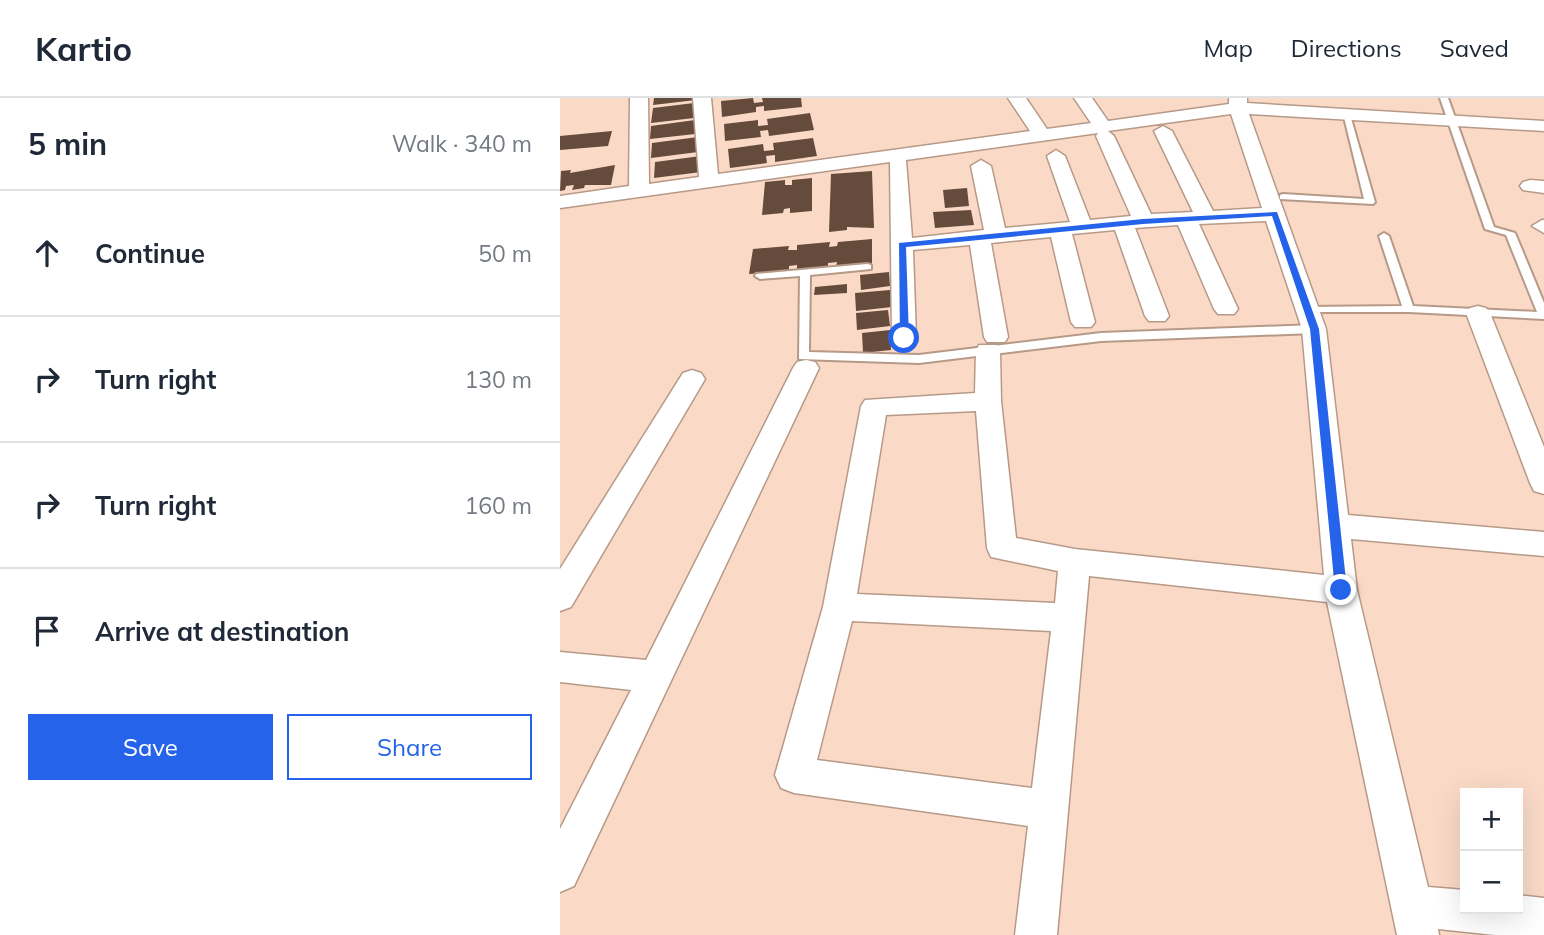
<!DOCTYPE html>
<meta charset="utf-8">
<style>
body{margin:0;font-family:Mulish,sans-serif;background:#f6f6f7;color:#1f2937}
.controls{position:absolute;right:21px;bottom:21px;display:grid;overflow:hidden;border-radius:0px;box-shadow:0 7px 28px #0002}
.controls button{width:63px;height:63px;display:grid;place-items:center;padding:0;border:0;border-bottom:2px solid #e0e1e3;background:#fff;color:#1f2937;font:35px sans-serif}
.stop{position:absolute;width:21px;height:21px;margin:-16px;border:5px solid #2563eb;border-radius:50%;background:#fff}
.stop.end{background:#2563eb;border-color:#fff;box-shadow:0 2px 7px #0008}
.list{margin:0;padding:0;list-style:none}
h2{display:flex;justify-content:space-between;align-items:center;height:91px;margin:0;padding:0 28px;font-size:30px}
h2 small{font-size:23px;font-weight:400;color:#747a83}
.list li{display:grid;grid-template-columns:46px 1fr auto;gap:21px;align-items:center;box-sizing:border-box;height:126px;padding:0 28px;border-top:2px solid #e0e1e3}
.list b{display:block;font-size:26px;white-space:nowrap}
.list em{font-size:23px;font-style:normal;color:#747a83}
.actions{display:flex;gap:14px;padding:21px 28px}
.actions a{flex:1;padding:16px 0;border:2px solid #2563eb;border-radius:0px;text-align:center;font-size:24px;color:#2563eb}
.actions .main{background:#2563eb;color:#fff}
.icon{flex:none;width:38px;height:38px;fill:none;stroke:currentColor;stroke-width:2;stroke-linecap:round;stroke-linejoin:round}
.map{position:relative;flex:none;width:984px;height:837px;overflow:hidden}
header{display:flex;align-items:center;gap:42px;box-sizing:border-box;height:98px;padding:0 35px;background:#fff;border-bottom:2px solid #e0e1e3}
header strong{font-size:33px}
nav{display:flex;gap:38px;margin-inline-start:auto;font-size:24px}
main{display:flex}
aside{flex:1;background:#fff}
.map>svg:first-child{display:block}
.building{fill:#654b3b}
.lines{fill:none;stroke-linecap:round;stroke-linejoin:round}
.lane-casing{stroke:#b79987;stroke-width:4}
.street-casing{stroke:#b79987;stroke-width:3}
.lane{fill:#fff;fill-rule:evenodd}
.street{fill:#fff;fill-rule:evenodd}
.route{fill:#2563eb}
</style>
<header>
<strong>Kartio</strong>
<nav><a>Map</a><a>Directions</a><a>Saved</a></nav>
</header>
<main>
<aside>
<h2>5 min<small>Walk · 340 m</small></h2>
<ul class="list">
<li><svg class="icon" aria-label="ahead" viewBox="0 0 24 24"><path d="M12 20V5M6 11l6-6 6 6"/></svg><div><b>Continue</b></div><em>50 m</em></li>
<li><svg class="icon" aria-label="right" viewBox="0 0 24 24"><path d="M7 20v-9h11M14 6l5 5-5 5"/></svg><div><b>Turn right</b></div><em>130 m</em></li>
<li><svg class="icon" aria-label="right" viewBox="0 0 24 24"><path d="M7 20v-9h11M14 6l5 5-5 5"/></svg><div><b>Turn right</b></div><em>160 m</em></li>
<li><svg class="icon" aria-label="arrive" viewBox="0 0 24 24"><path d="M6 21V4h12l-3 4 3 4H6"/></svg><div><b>Arrive at destination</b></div></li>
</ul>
<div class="actions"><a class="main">Save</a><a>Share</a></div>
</aside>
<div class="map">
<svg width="984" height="837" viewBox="0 0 984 837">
<rect width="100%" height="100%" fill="#fadac7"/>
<g class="building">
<path d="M94 0H136V2L93 7Z"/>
<path d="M193 0 194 5 203 4 202 0H241L242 9 204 13V8L196 9V14L162 19 161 3Z"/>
<path d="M134 5V20L91 25 93 10Z"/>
<path d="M250 15 254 32 209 38 208 32 200 33 201 39 165 43 164 26 198 22V28L208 27 207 21Z"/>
<path d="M135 22V36L90 41 91 28Z"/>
<path d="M52 33 48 48 0 52V38Z"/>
<path d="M138 39V54L91 60 92 45Z"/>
<path d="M253 40 257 58 215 64V57L206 58 207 65 170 70 168 51 203 46 204 53 214 52 213 45Z"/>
<path d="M141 58V74L94 80 95 64Z"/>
<path d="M55 67 51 87H25L24 90 12 92 14 87 6 88 5 92 0 93 1 73 11 72 10 75Z"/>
<path d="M312 73 314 130 287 129V132L269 134 271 76Z"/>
<path d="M252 80V113L230 115V110L224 111 223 115 202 117 205 84 225 82V87H232V82Z"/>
<path d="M407 90 409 108 385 110 383 92Z"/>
<path d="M411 112 414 127 375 130 373 114Z"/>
<path d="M312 141V166L276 169 277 164 268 165V170L237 172V167L229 168V173L189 176 193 151 229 148 228 152H237V147L270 144 269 149 277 148 278 144Z"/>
<path d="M329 174 330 188 301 192 300 177Z"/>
<path d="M287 186V195L254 197 255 189Z"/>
<path d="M330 192 332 209 296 213 295 195Z"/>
<path d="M328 212 330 228 297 232 296 215Z"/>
<path d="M330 232 331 252 303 255 302 235Z"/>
</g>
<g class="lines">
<defs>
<g id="lane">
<path d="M880 0H888L934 129 955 135 984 205V221L849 214H743L741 212 747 209 842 208 819 138 824 135 829 138 853 208 977 214 946 137 925 131Z"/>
<path d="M783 15 790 17 815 104 813 106 720 101V97L723 96 804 101Z"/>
<path d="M307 166 311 167V171L250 177 249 254 359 257 541 235 754 227 760 231 754 235 541 243 359 265 239 261 240 178 200 181 195 178 196 176Z"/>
</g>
<g id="street">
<path d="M70 0H88L89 86 139 79 133 0H151L158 76 470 33 448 0H466L487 31 531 25 514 0H532L548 23 669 6V0H687V5L984 23V33L689 16 766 231 788 417 984 434V458L791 441 797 492 868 789 905 792V811H958V797L984 800V837H935L878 831 879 837H837L767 504 529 478 497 837H455L468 728 234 695 221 690 215 677 263 509 301 308 305 302 415 295 416 253 419 247H437L440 253 441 303 456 440 515 451 764 477 742 231 706 123 639 126 678 211 674 216H658L654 211 618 127 575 130 609 218 605 223H589L585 218 555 132 512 136 535 224 531 229H515L511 224 491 139 431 145 448 239 445 244H427L424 239 410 147 353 152 356 240 353 245H335L332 240 330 64 0 110V98L69 88ZM671 16 702 110 653 113 612 33 603 28 594 33 633 114 591 116 554 38 548 33ZM538 35 536 38 571 118 530 122 505 58 496 52 487 58 510 124 445 130 431 68 421 62 411 68 424 132 352 140 346 62ZM416 313 427 450 431 459 498 473 495 505 297 496 326 317ZM292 523 491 533 472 690 257 662Z"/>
<path d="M970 82 984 83V95L963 92 960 88 963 84Z"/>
<path d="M982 122H984V135L972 128Z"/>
<path d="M918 208 926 210 930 215 984 349V396L974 393 970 385 906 215 910 210Z"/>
<path d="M246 262 255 264 259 270 14 788 0 794V731L71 592 0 584V554L86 562 233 270 237 264Z"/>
<path d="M132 272 141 275 145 281 11 509 0 513V471L123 275Z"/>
</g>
</defs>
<use href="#lane" class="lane-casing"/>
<use href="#street" class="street-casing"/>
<use href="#lane" class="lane"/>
<use href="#street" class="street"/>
</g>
<path class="route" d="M717 114 759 231 787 492 781 497 775 492 750 231 712 118 583 126 346 149 349 240 344 243 340 240 339 145 583 121Z"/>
</svg>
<div class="controls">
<button>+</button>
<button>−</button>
</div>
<div class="stop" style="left:344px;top:240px"></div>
<div class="stop end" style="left:781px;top:492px"></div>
</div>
</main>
